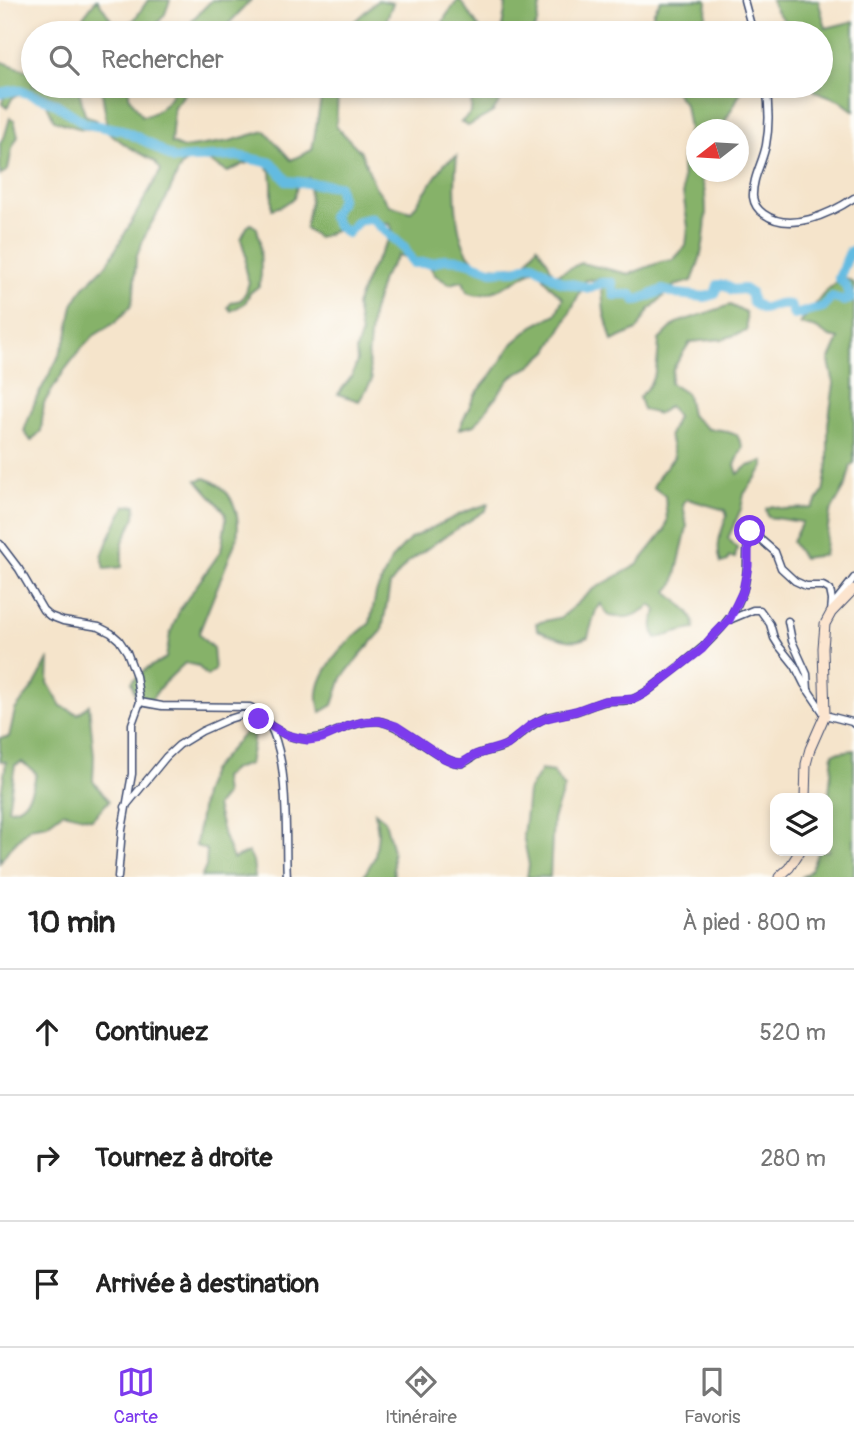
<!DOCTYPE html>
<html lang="fr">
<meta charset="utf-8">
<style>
body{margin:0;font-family:Pangolin,sans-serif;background:#f6f6f6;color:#222}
.controls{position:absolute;right:21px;bottom:21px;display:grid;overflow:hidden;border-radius:14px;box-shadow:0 4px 10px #0003}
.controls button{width:63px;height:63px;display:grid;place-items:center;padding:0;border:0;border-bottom:2px solid #e0e0e0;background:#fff;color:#222;font:35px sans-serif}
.compass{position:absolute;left:686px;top:119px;width:63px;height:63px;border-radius:50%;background:#fff;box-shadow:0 4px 10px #0003;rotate:253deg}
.stop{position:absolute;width:21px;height:21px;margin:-16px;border:5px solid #7c3aed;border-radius:50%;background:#fff}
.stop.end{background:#7c3aed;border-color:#fff;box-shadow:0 2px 7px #0008}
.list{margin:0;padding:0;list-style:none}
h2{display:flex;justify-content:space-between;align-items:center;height:91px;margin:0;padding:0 28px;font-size:30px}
h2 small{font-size:23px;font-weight:400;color:#767676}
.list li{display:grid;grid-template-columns:46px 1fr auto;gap:21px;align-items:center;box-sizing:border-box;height:126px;padding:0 28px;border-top:2px solid #e0e0e0}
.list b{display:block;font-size:26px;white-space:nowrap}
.list em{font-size:23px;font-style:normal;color:#767676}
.icon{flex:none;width:38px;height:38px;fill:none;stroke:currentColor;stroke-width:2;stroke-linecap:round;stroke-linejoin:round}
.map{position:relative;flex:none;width:854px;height:877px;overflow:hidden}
.search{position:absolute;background:#fff;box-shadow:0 4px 10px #0003;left:21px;right:21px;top:21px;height:77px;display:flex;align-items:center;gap:18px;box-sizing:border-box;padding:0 24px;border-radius:38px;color:#767676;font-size:26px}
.sheet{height:469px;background:#fff}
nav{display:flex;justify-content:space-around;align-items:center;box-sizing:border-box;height:98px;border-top:2px solid #e0e0e0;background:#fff;font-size:19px;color:#767676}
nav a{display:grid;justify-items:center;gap:4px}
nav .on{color:#7c3aed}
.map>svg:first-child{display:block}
.forest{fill:#86b269;stroke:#507064;stroke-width:2;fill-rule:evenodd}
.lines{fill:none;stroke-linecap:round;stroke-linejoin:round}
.river{stroke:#64bbe1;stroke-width:10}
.street-casing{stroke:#3c4a6e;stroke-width:9}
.secondary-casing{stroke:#3c4a6e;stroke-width:11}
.street{stroke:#fff;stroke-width:6}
.secondary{stroke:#fce5cf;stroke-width:9}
.route{stroke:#7c3aed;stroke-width:9}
</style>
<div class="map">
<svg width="854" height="877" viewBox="0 0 854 877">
<rect width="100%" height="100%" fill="#fdfcf7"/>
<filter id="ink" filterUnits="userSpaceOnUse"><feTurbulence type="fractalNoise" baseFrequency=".0143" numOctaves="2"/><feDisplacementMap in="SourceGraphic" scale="14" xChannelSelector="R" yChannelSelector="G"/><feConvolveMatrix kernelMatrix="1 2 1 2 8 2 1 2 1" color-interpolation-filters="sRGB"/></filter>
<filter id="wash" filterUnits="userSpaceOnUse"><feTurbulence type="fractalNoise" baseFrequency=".00686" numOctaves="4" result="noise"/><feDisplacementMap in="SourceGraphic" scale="28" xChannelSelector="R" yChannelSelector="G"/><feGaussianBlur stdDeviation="1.57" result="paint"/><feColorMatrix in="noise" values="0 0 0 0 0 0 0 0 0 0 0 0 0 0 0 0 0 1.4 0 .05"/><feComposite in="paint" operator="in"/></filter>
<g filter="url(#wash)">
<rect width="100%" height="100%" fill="#f5e4cb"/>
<g class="forest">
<path d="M96 0H98L117 29 134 20 148 0H170L165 14 150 33H87L83 17Z"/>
<path d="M212 0H251L220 33H186L193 19Z"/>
<path d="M378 0 393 3 383 29 379 33H345L347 28Z"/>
<path d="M458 0H460L483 33H438L446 16Z"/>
<path d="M500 0H541L537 24 532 33H501L506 5Z"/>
<path d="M661 0H706L707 1 705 27 706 33H657L653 13Z"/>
<path d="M771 0H818L826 28 854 21V111L839 100 815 91 810 86H821V33H801L800 28C785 24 776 14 771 0Z"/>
<path d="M0 61 33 73V86H78L85 115 96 120 100 125C85 134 69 125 54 120L43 96 19 95 13 97 7 108 2 104 5 92 0 90Z"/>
<path d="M101 86H129V96L142 116C155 116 173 99 174 86H191L174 107 171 143 183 148 230 141 265 131 291 160 312 150 321 99 325 86H342L338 94 336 126 361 152 375 186 389 205 411 212 445 163 457 156C454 180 452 250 478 263 491 269 512 267 526 264L537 246 548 262 554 276 581 263 629 274 661 262 673 260 686 246 688 227 683 193 682 158 689 129 685 105 671 86H738L742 90 721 129 696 130V172H699C701 179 704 186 705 193 708 223 704 253 692 281L674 286 649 310 637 330 612 341 604 312 602 290 606 279 586 280 564 324 548 351 531 366 511 377 475 425 459 429 475 395 493 373 513 343 533 326 556 314 563 298 550 286 537 268C522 276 497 294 478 295 477 295 468 293 467 292L463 281 449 284 435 275 426 260H415L398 255 382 279 372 315 368 359 372 380 359 401 338 394 352 376 357 361 356 350 361 335 356 305 370 271 393 232 390 224 365 221 355 229 334 231 318 238 305 228 310 203 309 178 298 183 294 198 282 206 272 209V184L271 171 260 161 244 164 228 172 203 158 191 159 181 166 167 197 147 231 136 258 134 293 131 306 116 322 95 335 81 349 64 371 44 403 41 431 31 441 24 431 36 399 57 360 67 336 73 305 83 288 108 263 161 170 154 161 127 146 107 131 105 111Z"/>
<path d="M469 86H510L493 112 468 126 461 122 471 113 472 91Z"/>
<path d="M10 118 14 120 18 136 12 148 8 170 0 175V143L5 135Z"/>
<path d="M251 224 257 228 260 241 261 275 259 286 250 293 245 303 231 311 228 307 232 302 241 300 246 292 249 282 245 270 246 256 241 239 247 227Z"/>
<path d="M843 277 854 283V463L851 465 846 485 830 513 824 555 803 558 792 542 802 522 768 517 766 509 772 506 784 509 812 508 823 492 828 463V424L834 384 829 361 839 339 830 337 816 328 800 324 826 291Z"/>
<path d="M730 305 746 313 747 331 723 339 690 342 673 369 670 383 687 394 691 415 708 429 722 430 737 435 743 447 735 465 738 474 746 467 764 461V467L744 494 741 509 728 538 737 548 735 558 729 557 728 561 721 563C715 545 721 532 727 516L725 510 687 499 683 504 687 527 674 584 667 591C679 607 693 607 695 629 681 630 669 636 656 638 651 627 652 621 657 611L651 605C636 617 628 619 609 616L601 604 596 610 588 637C571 646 554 636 537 630L536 623 562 617 592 590 637 565 665 530 667 520 665 496 653 487 661 473 674 457 669 435 677 417 669 406 658 414 643 410 639 397C657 381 658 364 659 340L676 323Z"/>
<path d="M205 478C231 487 241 511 237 538L199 633 203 639 213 648 215 670 207 676 198 666 185 663 162 685 151 700 135 694 131 682 146 669 166 658 170 634 180 609 221 551 226 520 225 512 197 480Z"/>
<path d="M488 504 486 510 438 541 407 563 390 585 382 631 361 654 342 678 333 705 321 712C306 679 347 641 370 623L376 593 392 558 411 538 467 511Z"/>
<path d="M136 505 135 517 122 544V567L105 569 102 556 109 538 125 506Z"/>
<path d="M49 658 48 683 61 706 78 714 89 705 94 756 93 781 109 801 92 819 63 812 47 824 30 827 9 849 0 862V800L6 762 0 761V738L9 737 15 710 34 686ZM22 762 36 773C34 788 26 811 8 809L15 765Z"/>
<path d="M254 726 253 743 249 764 234 769 223 778 225 795 216 806 224 836 233 859 248 852 253 861 255 877H201L206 867 207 850 196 846 203 794 211 771 248 729Z"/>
<path d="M854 750V877H802L811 870 818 851H828V804L833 753Z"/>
<path d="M541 770 553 772 564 788 553 819 550 877H527L529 865 523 835 526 811 528 791Z"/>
<path d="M375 812 385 820 392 847 394 877H363L375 857 378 833Z"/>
</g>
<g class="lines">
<path class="river" d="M0 93 18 90 53 102 86 124 122 130 149 143 174 159 237 156 272 163 287 181 338 186 341 199 332 217 337 225 347 233 358 221 371 218 404 248 413 263H433L444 259 462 260 492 271 516 270 533 264 561 282 590 288 601 283H612L614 295H632L636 301 663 290 677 294 705 297 715 294 718 285H725L732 290 744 289 750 293 753 303 763 309 778 304 790 305 794 315 823 307 832 297 844 301 850 299 846 286 839 278 850 252 854 250"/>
</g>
</g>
<g filter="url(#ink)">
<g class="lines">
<defs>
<g id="street">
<path d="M744 0 753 33"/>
<path d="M766 86C769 106 770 125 766 145 763 162 752 178 753 197 754 204 758 210 764 214 790 233 830 214 854 198"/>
<path d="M0 544 19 569 43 610 50 616 63 621 99 627 111 633 119 640 127 652 136 676 140 702 132 724V774L122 830 118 877"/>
<path d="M832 606 854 578"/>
<path d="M729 620 753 610H760L770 624 774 638 779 646 795 666 804 684 825 715 852 722 854 724"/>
<path d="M788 621 792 641 807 674 808 690"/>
<path d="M140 702 162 706 250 707C294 722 284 839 287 877"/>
<path d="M125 807 166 757 179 745 202 731 229 719 242 715 255 716C287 736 299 748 337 731 350 725 364 720 378 721 402 723 444 766 462 763 467 762 472 757 476 755 486 750 497 751 506 745 520 737 530 724 545 718 555 714 567 714 577 711 587 708 596 703 607 701 616 700 625 702 633 699 645 695 655 685 664 678 693 656 729 630 742 594 750 574 745 552 749 531L752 532 775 552 781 568 795 581 806 586H823L830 590 832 600 831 613"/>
</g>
<g id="secondary">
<path d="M805 798 806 764 810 749 825 715 823 648 825 624 831 613 854 589"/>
<path d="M779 877 789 868 800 851"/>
</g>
</defs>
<use href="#street" class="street-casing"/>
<use href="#secondary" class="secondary-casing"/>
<use href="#street" class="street"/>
<use href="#secondary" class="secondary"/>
</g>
</g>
<g class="lines" filter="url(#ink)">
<path class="route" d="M259 719 286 735 308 740 322 738 349 726 363 722 379 721 396 726 444 758 454 762 462 763 475 755 507 745 531 725 546 718 576 711 604 701 634 699 645 693 702 649 711 638 729 620 743 591 748 566V533L750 531"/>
</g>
</svg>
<div class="controls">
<button><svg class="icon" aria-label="layers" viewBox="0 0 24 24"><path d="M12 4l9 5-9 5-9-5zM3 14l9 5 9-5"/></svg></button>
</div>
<svg class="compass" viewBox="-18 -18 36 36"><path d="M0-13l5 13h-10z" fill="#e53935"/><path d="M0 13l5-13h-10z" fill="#767676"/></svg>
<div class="stop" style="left:750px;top:531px"></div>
<div class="stop end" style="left:259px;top:719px"></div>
<div class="search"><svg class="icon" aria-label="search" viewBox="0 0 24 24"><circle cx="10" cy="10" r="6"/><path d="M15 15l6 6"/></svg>Rechercher</div>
</div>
<section class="sheet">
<h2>10 min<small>À pied · 800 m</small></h2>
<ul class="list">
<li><svg class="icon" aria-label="ahead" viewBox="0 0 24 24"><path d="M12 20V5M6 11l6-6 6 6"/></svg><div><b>Continuez</b></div><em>520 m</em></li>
<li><svg class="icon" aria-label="right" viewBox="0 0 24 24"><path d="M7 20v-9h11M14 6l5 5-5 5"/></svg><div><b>Tournez à droite</b></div><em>280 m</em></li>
<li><svg class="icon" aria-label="arrive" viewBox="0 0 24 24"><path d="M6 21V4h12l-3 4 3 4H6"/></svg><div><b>Arrivée à destination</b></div></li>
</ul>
</section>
<nav>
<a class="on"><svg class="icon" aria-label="map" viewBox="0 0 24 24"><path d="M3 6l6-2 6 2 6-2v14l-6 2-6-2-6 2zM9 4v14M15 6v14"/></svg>Carte</a>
<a><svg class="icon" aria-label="directions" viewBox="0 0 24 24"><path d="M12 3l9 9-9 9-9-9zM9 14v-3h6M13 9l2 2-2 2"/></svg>Itinéraire</a>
<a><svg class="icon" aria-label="saved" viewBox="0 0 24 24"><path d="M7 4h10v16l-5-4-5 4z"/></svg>Favoris</a>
</nav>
